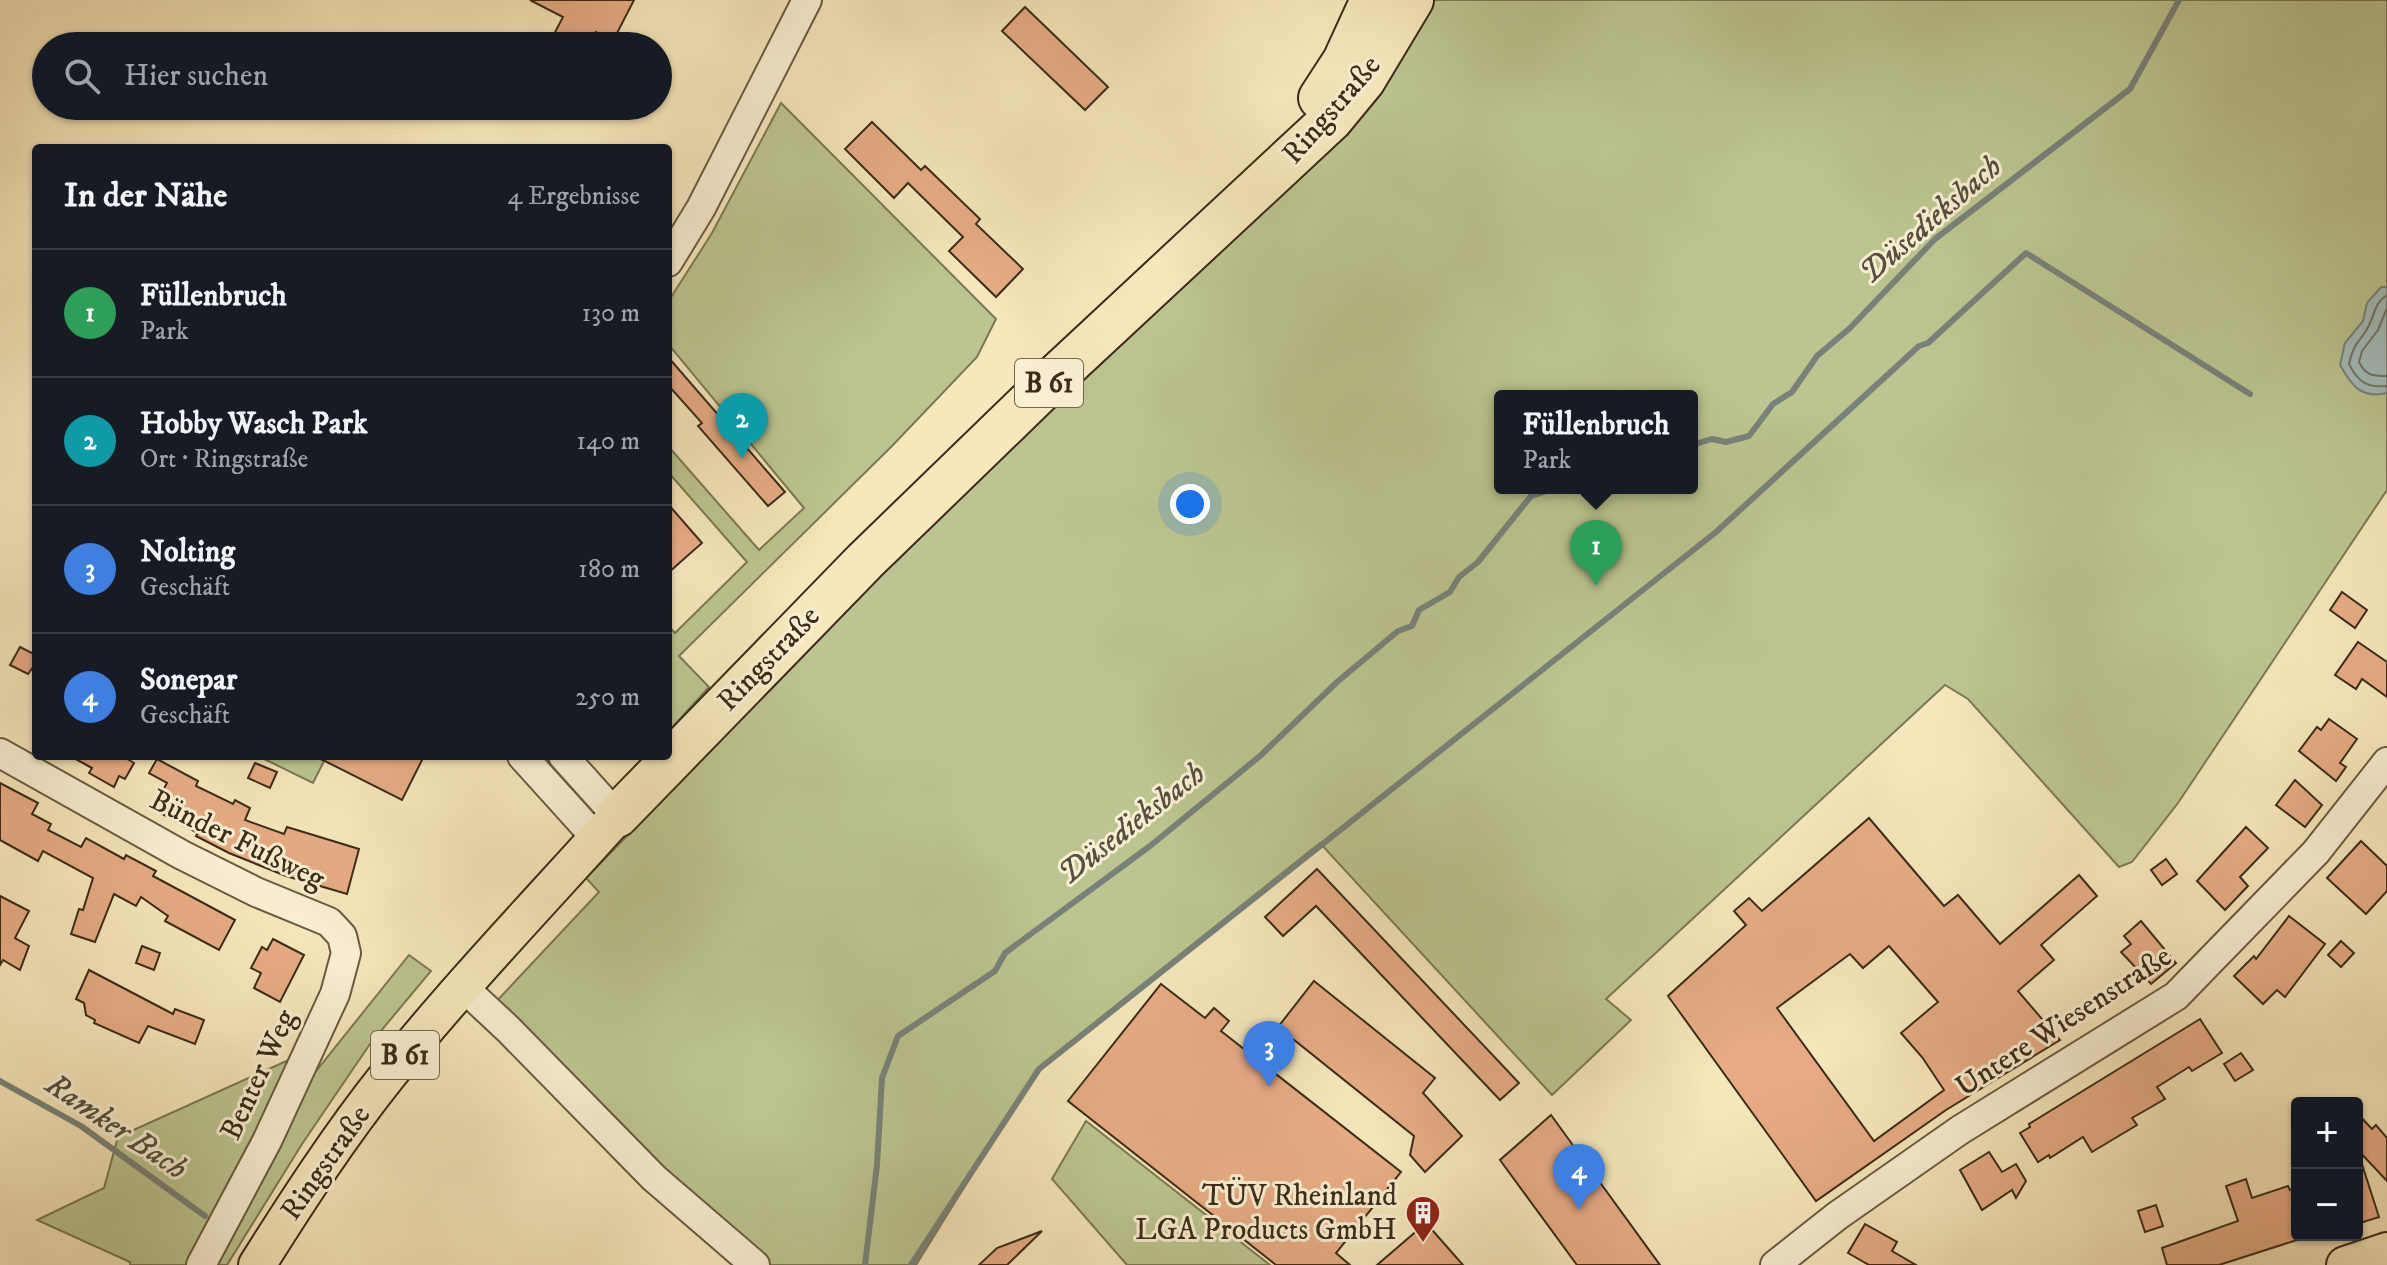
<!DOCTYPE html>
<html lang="de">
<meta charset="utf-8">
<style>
body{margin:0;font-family:"IM FELL DW Pica",serif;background:#20242c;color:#f1f3f6}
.controls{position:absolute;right:24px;bottom:24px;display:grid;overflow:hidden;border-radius:8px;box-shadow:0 2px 6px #0004}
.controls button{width:72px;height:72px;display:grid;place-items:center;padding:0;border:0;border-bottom:2px solid #363941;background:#171b24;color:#f1f3f6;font:40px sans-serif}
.you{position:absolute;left:1190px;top:504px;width:28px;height:28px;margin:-20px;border:6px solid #fff;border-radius:50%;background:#1a73e8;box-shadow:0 0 0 12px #1a73e833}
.badge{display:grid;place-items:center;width:52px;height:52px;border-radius:50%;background:#c59692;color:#fff;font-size:26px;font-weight:700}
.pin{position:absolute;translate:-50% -66px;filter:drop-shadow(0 2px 4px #0008)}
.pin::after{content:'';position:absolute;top:42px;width:28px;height:24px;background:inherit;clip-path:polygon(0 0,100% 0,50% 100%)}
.popup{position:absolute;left:1494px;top:390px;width:204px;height:104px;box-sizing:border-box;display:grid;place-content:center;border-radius:8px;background:#171b24;filter:drop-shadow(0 2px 6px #0005);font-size:26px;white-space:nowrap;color:#9ea1a6}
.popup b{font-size:30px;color:#f1f3f6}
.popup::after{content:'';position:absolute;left:50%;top:100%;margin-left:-16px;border:16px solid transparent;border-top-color:#171b24}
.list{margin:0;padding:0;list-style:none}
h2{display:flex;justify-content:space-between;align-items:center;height:104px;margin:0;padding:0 32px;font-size:34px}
h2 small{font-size:26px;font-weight:400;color:#9ea1a6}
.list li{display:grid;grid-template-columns:52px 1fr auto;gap:24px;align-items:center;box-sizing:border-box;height:128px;padding:0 32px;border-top:2px solid #363941}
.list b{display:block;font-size:30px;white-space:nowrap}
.list p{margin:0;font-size:26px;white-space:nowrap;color:#9ea1a6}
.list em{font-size:26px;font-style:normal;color:#9ea1a6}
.icon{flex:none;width:44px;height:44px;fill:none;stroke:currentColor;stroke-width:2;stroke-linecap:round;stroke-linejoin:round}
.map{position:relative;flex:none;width:2387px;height:1265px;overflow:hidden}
.search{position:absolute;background:#171b24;box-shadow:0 2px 6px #0004;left:32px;top:32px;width:640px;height:88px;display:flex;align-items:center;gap:20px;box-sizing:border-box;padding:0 28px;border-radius:44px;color:#9ea1a6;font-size:30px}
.panel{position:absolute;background:#171b24;box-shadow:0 2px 6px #0004;left:32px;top:144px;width:640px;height:616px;border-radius:8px}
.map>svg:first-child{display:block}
.green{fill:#bcc591;stroke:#7c7854;stroke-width:2;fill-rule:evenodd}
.water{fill:#a3bcbc;stroke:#79827a;stroke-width:2}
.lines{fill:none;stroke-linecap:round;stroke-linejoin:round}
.shore{stroke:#6f746a;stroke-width:2}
.stream{stroke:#79827a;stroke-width:6}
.building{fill:#e7ac85;stroke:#3b2b18;stroke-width:2;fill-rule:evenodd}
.minor-casing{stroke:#6a5a41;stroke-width:32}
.major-casing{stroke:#3b2b18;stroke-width:40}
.highway-casing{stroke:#3b2b18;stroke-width:46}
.minor{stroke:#f9efd3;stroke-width:28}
.major{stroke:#f6e7bc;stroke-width:36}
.highway{stroke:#f6e7bc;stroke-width:42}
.labels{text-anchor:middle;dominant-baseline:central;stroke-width:6;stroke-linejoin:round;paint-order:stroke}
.shield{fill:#f9efd3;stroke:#746650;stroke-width:2}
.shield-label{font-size:28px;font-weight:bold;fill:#3b2b18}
.street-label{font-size:30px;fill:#3b2b18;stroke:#f9efd3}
.poi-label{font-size:30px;fill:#3b2b18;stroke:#f9efd3;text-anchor:end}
.water-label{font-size:32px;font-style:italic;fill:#554f41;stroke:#f9efd3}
</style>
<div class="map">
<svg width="2387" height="1265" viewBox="0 0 2387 1265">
<rect width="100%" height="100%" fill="#f6e7bc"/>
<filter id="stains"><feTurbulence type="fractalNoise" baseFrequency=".0025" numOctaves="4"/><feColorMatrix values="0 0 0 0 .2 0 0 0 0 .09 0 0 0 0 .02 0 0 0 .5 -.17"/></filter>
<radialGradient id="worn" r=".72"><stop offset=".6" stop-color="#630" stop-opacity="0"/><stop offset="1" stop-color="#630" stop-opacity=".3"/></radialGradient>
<g class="green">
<path d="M1422 0H2387V490L2178 803 2132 862 2119 867 1968 699 1945 685 1606 999 1631 1020 1552 1095 1320 843 1038 1068 916 1265H763L493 1005 599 892 586 878 967 488ZM1500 396H1692V488H1500Z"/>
<path d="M781 103 996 319 977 357 892 446 679 656 709 687 668 732V626L675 633 747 562 668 472V446L759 550 804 508 668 344V302L712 233Z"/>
<path d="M258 756H315L324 761 313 783Z"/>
<path d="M409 955 431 971 370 1044 302 1144 227 1265H210L313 1075Z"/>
<path d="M293 1058 188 1265H130V1262L37 1220 104 1188 118 1137Z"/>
<path d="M1086 1121 1270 1265H1127L1052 1179Z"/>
</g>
<path class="water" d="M2381 287H2387V393C2361 399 2352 386 2340 365L2345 343 2363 321 2367 303Z"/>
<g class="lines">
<g class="shore">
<path d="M2387 295C2375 303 2376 310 2370 323 2363 340 2354 340 2349 364 2358 382 2367 388 2387 386"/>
<path d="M2387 308 2378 330 2362 351 2359 362C2366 376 2373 376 2387 376"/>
</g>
<g class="stream">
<path d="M1692 445 1712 439 1726 442 1749 436 1773 404 1792 392 1817 356 1850 328 1935 239 2130 89 2179 0"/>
<path d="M0 1081 81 1126 205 1216"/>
<path d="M865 1265 877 1165 882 1078 898 1036 995 971 1005 953 1150 846 1260 756 1337 682 1398 631 1412 626 1419 610 1450 592 1459 577 1478 562 1531 496 1556 488"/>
<path d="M911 1265 1039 1069 1716 532 1919 346 1928 343 2026 253 2250 394"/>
</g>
</g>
<g class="building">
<path d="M530 0H634L613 41 596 32 589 46H567L552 38 563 17Z"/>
<path d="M1025 7 1108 87 1085 110 1002 31Z"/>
<path d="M872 122 921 170 925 166 980 219 976 224 1023 269 996 297 949 251 963 237 908 183 894 198 845 149Z"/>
<path d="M668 357 785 492 768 506 698 426 702 423 668 385Z"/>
<path d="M668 504 702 543 668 573Z"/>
<path d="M2342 592 2367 610 2355 628 2330 610Z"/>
<path d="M2358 642 2387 662V697L2362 679 2356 689 2335 675Z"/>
<path d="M20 647 36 655V663L28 674 10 665Z"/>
<path d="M2329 719 2357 739 2340 763 2346 767 2336 781 2299 751 2317 727 2321 730Z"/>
<path d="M70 756H122L134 763 125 779 119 776 114 787 89 773 92 768Z"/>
<path d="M315 756H424L402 800Z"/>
<path d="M157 759 198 781 196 786 233 804 235 800 250 808 245 820 284 834 287 827 359 849 347 894 286 876 229 853 196 836 198 833 153 809 167 783 149 773Z"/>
<path d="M255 763 277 772 270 788 248 778Z"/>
<path d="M2295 780 2322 805 2305 827 2276 805Z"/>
<path d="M0 783 38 803 32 814 51 824 48 830 81 847 86 838 124 859 126 855 156 871 153 876 235 920 219 950 165 921 168 916 141 897 136 906 114 894 95 942 71 934 79 909 83 910 93 878 43 851 38 861 0 840Z"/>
<path d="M1869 818 1944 906 1958 895 2000 944 2079 875 2097 896 2041 945 2054 960 2018 991 2060 1040 1946 1110 1816 1201 1668 996 1746 925 1734 911 1749 898 1762 911ZM1889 946 1938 1002 1901 1033 1922 1057 1944 1090 1874 1141 1777 1008 1850 954 1863 968Z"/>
<path d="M2246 827 2268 848 2240 877 2248 886 2225 910 2197 881Z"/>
<path d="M2361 841 2387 866V891L2366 914 2327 878Z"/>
<path d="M2166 859 2177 874 2162 885 2151 870Z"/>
<path d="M1317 869 1519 1083 1500 1100 1316 906 1283 936 1265 917Z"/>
<path d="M0 896 29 911 15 938 29 946 20 970 3 960 0 965Z"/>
<path d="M2289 916 2325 944 2285 997 2277 990 2263 1004 2234 976 2254 956 2256 959Z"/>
<path d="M2141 921 2176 963 2151 984 2121 952 2131 944 2124 936Z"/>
<path d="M273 939 304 955 280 1002 254 988 261 973 251 968 262 947 267 950Z"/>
<path d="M2341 941 2354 953 2341 967 2328 955Z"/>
<path d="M142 946 160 953 154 970 136 963Z"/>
<path d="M89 970 173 1014 175 1009 204 1020 195 1044 148 1026 139 1043 94 1023 95 1020 86 1015 84 1003 76 999Z"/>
<path d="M1314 981 1435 1078 1423 1093 1462 1136 1425 1172 1410 1155 1414 1136 1278 1027Z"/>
<path d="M1161 984 1205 1018 1214 1008 1229 1021 1221 1031 1401 1172 1336 1253 1350 1265H1276L1068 1101Z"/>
<path d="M2200 1019 2222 1053 2192 1071 2189 1067 2157 1087 2165 1099 2132 1118 2137 1125 2092 1152 2083 1137 2050 1158 2049 1155 2038 1162 2020 1133 2030 1127 2029 1124Z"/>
<path d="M2241 1053 2253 1070 2235 1081 2224 1064Z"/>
<path d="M2357 1113 2372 1129 2376 1125 2387 1138V1181L2357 1149Z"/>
<path d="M1551 1115 1660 1265H1577L1500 1160Z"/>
<path d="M1989 1152 2002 1172 2016 1164 2026 1181 2016 1198 2012 1190 1982 1210 1960 1170Z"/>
<path d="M2360 1158 2379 1217 2357 1224V1159Z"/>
<path d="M2246 1179 2252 1198 2288 1186 2290 1190 2297 1187V1240L2219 1265H2167L2162 1248 2238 1221 2226 1186Z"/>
<path d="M2156 1205 2163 1226 2145 1232 2138 1211Z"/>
<path d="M1426 1223 1463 1265H1377Z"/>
<path d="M1865 1224 1897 1242 1892 1251 1916 1265H1869L1848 1253Z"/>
<path d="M1042 1231 1007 1265H979L997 1248Z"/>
</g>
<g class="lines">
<defs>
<g id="minor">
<path d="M668 262 701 208 807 0"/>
<path d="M0 753 182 855 256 892 329 922 342 936 346 953 335 994 267 1141 201 1265"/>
<path d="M522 756 597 839"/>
<path d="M563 756 617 816"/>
<path d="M463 987 508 1029 654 1178 755 1265"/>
<path d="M1775 1265 1837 1216 1960 1130 2176 996 2316 852 2387 762"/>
</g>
<g id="major">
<path d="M257 1265C298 1200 340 1135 388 1075 460 985 540 902 617 816"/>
<path d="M2345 1265 2387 1251"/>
</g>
<g id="highway">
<path d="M1320 98 1344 61 1372 0"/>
<path d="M617 816 865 561 1058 374 1331 120 1364 80 1412 0"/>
</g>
</defs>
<use href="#minor" class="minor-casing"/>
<use href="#major" class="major-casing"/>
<use href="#highway" class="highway-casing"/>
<use href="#minor" class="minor"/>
<use href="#major" class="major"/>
<use href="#highway" class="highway"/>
</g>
<defs>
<symbol id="building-pin" viewBox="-11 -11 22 30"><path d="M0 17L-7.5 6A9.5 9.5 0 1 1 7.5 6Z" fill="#8f2418" stroke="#f9efd3"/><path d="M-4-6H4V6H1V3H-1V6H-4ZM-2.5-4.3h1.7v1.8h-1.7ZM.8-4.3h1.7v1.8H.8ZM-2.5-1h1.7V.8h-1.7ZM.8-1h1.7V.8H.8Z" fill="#fff"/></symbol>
</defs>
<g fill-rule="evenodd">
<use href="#building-pin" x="1403" y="1193" width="40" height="54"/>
</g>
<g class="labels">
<g class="shield">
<rect x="1015" y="359" width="68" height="48" rx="6"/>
<rect x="371" y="1031" width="68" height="48" rx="6"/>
</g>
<g class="shield-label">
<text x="1049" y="383">B 61</text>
<text x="405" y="1055">B 61</text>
</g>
<g class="street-label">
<text transform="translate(1332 110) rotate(-49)">Ringstraße</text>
<text transform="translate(769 659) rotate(-46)">Ringstraße</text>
<text transform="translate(237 840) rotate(26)">Bünder Fußweg</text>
<text transform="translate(2064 1022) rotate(-33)">Untere Wiesenstraße</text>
<text transform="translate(259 1075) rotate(-65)">Benter Weg</text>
<text transform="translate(326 1163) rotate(-55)">Ringstraße</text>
</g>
<g class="poi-label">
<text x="1397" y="1196">TÜV Rheinland<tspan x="1397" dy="34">LGA Products GmbH</tspan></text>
</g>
<g class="water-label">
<text transform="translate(1931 220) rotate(-41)">Düsedieksbach</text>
<text transform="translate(1132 824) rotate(-38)">Düsedieksbach</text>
<text transform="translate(116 1127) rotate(34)">Ramker Bach</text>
</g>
</g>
<rect width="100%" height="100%" filter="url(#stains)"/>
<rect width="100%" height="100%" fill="url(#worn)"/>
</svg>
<div class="controls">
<button>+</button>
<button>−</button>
</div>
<div class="you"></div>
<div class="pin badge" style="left:1596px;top:586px;background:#2e9e5b">1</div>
<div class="popup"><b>Füllenbruch</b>Park</div>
<div class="pin badge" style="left:742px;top:459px;background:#0f9aa8">2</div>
<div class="pin badge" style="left:1269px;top:1087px;background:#3f7fe0">3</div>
<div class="pin badge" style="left:1579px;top:1210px;background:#3f7fe0">4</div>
<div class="search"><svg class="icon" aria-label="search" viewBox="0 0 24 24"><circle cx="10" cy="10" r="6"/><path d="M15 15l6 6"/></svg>Hier suchen</div>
<section class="panel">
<h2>In der Nähe<small>4 Ergebnisse</small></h2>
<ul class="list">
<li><span class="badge" style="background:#2e9e5b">1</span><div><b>Füllenbruch</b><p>Park</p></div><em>130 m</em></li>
<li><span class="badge" style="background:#0f9aa8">2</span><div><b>Hobby Wasch Park</b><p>Ort · Ringstraße</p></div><em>140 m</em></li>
<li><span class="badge" style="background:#3f7fe0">3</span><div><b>Nolting</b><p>Geschäft</p></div><em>180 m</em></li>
<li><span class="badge" style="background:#3f7fe0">4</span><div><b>Sonepar</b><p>Geschäft</p></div><em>250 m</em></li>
</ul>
</section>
</div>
